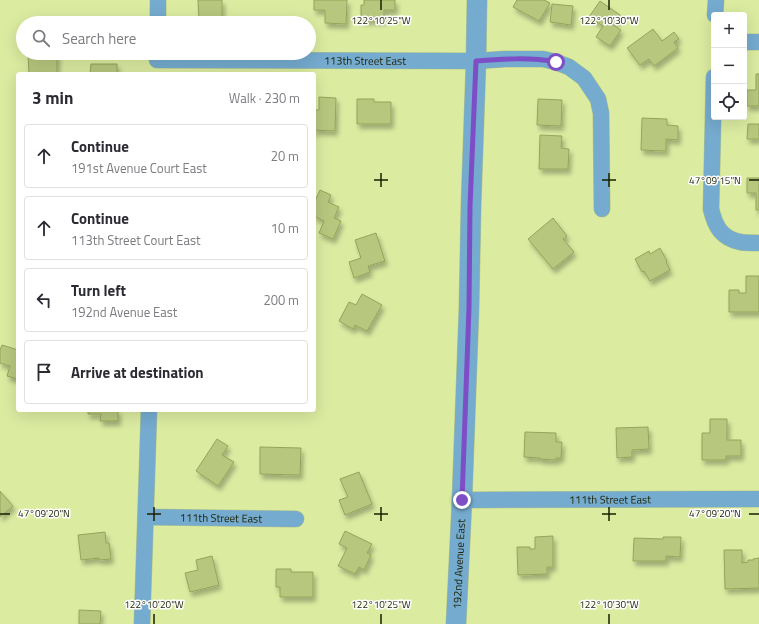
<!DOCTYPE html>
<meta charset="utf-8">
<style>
body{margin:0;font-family:"Titillium Web",sans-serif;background:#f2f2f3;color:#2b2b33}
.controls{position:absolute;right:12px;top:12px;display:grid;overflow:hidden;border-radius:4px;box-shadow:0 4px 16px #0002}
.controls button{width:36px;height:36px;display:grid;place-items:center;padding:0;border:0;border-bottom:1px solid #e1e1e2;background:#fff;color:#2b2b33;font:20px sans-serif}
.stop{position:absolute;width:12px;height:12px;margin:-9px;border:3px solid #7e4ec7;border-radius:50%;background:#fff}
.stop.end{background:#7e4ec7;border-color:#fff;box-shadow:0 1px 4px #0008}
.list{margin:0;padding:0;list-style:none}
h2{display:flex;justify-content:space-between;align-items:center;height:52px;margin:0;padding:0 16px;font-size:17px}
h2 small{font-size:13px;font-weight:400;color:#7c7c81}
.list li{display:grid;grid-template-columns:26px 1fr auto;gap:12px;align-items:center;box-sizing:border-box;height:64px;margin:0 8px 8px;padding:0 8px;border:1px solid #e1e1e2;border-radius:4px}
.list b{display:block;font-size:15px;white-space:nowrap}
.list p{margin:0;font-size:13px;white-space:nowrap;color:#7c7c81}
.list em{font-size:13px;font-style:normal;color:#7c7c81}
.icon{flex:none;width:22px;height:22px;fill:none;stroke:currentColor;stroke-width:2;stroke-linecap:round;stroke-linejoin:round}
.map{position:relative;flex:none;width:759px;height:624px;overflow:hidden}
.search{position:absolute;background:#fff;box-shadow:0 4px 16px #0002;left:16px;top:16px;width:300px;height:44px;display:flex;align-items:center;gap:10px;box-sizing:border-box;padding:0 14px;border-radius:22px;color:#7c7c81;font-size:15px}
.panel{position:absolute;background:#fff;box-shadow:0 4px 16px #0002;left:16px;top:72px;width:300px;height:340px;border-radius:4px}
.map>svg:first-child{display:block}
.building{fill:#b7c77d;stroke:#95a45b;filter:url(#shadow)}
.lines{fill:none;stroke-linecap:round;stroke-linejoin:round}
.minor-casing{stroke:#b8c684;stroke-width:17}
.tertiary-casing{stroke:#b8c684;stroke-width:21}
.minor{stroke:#75abcf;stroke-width:16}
.tertiary{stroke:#75abcf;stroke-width:20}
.route{stroke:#7e4ec7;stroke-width:5}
.ticks{fill:none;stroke:#1a2002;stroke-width:1.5}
.labels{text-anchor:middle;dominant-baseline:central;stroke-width:3;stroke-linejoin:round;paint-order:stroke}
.street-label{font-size:11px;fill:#1a2002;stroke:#fff}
.ticks-label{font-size:10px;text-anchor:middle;fill:#1a2002;stroke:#fff;stroke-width:3;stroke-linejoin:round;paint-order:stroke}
</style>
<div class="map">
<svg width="759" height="624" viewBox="0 0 759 624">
<defs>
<filter id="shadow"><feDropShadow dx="2.5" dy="4.5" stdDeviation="2" flood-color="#0004"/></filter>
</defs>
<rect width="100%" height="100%" fill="#dbeba0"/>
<g class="building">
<path d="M198 0H222V19H199Z"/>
<path d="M314 0H347L346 24 325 23V10H314Z"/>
<path d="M364 0H395V10H384V20H361V5H364Z"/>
<path d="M517 0H544L550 3 539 21 513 7Z"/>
<path d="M600 1 620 15 613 25 621 30 610 46 596 37 603 26 589 17Z"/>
<path d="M552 4 573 6 571 25 550 22Z"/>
<path d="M653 29 662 41 674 32 679 39 674 42 678 48 654 66 649 59 640 65 627 48Z"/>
<path d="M28 53H57V74H29Z"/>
<path d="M91 64H117V74H90Z"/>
<path d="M756 74H759V106H747V90H756Z"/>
<path d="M319 97 336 98 335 131 314 130V134V110H319Z"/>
<path d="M357 99H374V102H391V124H357Z"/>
<path d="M538 99 562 100 561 126 537 125Z"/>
<path d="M642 118 667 119V125L678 126V140L666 139V151L641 150Z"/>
<path d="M748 124H759V139H747Z"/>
<path d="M540 135 562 136 561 148 569 149 568 169H539Z"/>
<path d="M747 178H759V210H756V193H747Z"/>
<path d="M320 190 331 195 328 202 339 207 334 218 341 221 333 239 319 233 324 221 314 216V203Z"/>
<path d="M553 218 567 236 563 239 574 252 553 269 528 239Z"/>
<path d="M376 233 385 261 368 266 370 272 354 278 349 262 361 258 355 240Z"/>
<path d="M660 248 667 261 666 262 670 270 650 281 644 271 642 272 635 259 649 251 650 254Z"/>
<path d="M746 276H759V312H729V290H739V293H746Z"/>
<path d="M362 294 382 305 367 331 355 325 353 329 339 321 349 302 356 305Z"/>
<path d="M2 345 18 350V379L7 376 10 366 0 363V350Z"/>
<path d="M88 410H118V421H100L101 414H88Z"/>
<path d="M710 419H727V440H741V456H726V460H702V433H710Z"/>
<path d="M648 427 649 449 632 450V457L617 458 616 428Z"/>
<path d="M525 432 556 433V442H562L561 458H556V460L540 459V458L524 457Z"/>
<path d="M217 439 228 446 222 455 234 462 218 486 196 471Z"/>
<path d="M260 447 301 448 300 475 260 474Z"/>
<path d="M359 472 372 504 345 515 339 500 348 497 340 479Z"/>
<path d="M0 491 13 506 0 517Z"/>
<path d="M345 531 372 544 367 553 371 555 364 570 359 567 355 574 338 566 347 548 339 544Z"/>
<path d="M105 532 106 543H109L111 559 99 560V558L81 560 78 535Z"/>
<path d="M553 536V567H547V574L518 575 517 547H530V549H535V537Z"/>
<path d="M663 537H681L680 557 666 556V561H633L634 538 663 539Z"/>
<path d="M724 550H742V563L748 562V560H753V559L759 558V588L725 589Z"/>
<path d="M212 556 219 585 190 592 185 573 198 570 196 560Z"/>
<path d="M276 569H291V572H313V597H280V587H276Z"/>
<path d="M79 610 101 611 100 624H79Z"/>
</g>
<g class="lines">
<defs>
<g id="minor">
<path d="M715 15 716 0"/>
<path d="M158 23V0"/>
<path d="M744 42H759"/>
<path id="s1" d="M157 60 476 61 505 59H543L556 62 569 67 584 78 598 99 601 113 602 209"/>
<path d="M714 77 711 209C715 226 721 238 740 242 746 243 753 243 759 243"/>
<path id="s2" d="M462 500 759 499"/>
<path id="s3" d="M146 517 296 519"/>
<path d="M142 624 149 410"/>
</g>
<g id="tertiary">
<path id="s4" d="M456 624 462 500 469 308 471 206 476 61 477 0"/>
</g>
</defs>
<use href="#minor" class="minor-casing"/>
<use href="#tertiary" class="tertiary-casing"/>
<use href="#minor" class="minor"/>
<use href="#tertiary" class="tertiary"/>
</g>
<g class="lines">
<path class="route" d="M462 500 469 308 470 206 476 61C503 59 530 57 556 62"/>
</g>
<path class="ticks" d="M381 0V10M609 0V10M381 173V187M609 173V187M374 180H388M602 180H616M749 180H759M154 507V521M381 507V521M609 507V521M0 514H10M147 514H161M374 514H388M602 514H616M749 514H759M154 614V624M381 614V624M609 614V624"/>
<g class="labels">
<g class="street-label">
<text stroke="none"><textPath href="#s1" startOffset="208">113th Street East</textPath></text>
<text stroke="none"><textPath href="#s2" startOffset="148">111th Street East</textPath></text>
<text stroke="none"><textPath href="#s3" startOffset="75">111th Street East</textPath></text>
<text stroke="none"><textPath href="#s4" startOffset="60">192nd Avenue East</textPath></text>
</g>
</g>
<g class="ticks-label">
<text x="381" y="24">122°10'25"W</text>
<text x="609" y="24">122°10'30"W</text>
<text x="715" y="184">47°09'15"N</text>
<text x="715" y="517">47°09'20"N</text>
<text x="44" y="517">47°09'20"N</text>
<text x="154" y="608">122°10'20"W</text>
<text x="381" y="608">122°10'25"W</text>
<text x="609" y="608">122°10'30"W</text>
</g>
</svg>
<div class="controls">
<button>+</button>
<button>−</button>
<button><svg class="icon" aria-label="locate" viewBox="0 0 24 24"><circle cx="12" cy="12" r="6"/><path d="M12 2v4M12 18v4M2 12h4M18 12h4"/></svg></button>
</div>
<div class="stop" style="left:556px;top:62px"></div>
<div class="stop end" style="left:462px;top:500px"></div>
<div class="search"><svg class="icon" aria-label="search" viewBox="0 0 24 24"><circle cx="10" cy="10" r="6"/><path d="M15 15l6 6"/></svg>Search here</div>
<section class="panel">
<h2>3 min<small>Walk · 230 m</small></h2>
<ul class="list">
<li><svg class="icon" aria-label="ahead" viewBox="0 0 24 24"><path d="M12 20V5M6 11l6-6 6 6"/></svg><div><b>Continue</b><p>191st Avenue Court East</p></div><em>20 m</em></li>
<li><svg class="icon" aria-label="ahead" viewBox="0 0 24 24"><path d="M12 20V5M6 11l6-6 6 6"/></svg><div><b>Continue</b><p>113th Street Court East</p></div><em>10 m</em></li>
<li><svg class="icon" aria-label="left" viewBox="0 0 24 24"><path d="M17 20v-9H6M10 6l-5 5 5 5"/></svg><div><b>Turn left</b><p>192nd Avenue East</p></div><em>200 m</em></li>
<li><svg class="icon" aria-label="arrive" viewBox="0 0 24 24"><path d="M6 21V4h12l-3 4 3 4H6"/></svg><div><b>Arrive at destination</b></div></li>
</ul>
</section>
</div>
